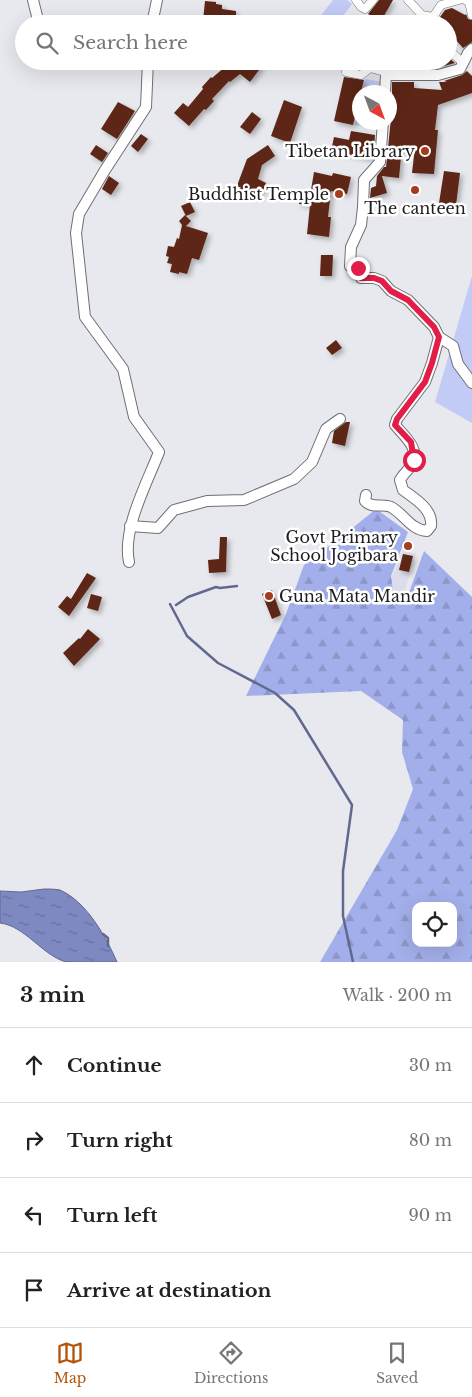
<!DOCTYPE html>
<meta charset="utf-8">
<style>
body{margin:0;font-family:"Libre Baskerville",serif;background:#f6f6f6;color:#222}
.controls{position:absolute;right:15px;bottom:15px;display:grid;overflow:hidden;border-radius:10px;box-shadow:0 5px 20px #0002}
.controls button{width:45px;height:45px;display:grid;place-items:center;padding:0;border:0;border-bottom:1px solid #e0e0e0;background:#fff;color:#222;font:25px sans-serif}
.compass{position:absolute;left:352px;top:85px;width:45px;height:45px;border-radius:50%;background:#fff;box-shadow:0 5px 20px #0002;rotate:139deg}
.stop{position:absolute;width:15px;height:15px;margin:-11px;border:4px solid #e11d48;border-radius:50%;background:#fff}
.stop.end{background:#e11d48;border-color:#fff;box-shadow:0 1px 5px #0008}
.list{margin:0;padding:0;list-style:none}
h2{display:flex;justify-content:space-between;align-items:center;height:65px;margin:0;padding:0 20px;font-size:21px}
h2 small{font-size:16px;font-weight:400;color:#767676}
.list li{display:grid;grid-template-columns:32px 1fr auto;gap:15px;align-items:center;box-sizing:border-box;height:75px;padding:0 20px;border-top:1px solid #e0e0e0}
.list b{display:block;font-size:19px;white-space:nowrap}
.list em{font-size:16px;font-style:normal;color:#767676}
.icon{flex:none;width:28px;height:28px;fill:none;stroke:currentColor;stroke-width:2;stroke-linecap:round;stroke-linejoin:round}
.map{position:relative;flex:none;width:472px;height:962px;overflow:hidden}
.search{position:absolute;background:#fff;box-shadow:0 5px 20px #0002;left:15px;right:15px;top:15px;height:55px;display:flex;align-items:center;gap:12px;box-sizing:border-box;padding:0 18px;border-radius:28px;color:#767676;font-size:19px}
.sheet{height:365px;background:#fff}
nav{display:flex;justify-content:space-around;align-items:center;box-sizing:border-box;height:70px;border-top:1px solid #e0e0e0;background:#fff;font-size:14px;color:#767676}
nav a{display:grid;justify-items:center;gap:2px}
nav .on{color:#b45309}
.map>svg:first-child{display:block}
.built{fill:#dbdeea}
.grass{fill:#c2cbf6}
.forest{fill:url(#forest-firs);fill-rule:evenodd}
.water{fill:url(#water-ripples);stroke:#616990}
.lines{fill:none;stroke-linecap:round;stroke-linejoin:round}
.stream{stroke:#616990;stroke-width:2.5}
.building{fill:#5d2616;filter:url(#shadow)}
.pedestrian-casing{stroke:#6f7074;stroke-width:9}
.minor-casing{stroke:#6f7074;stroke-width:12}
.pedestrian{stroke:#fff;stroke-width:8}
.minor{stroke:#fff;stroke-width:10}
.route{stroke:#e11d48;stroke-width:6}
.poi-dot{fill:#a43c1e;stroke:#fff;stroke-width:2}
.labels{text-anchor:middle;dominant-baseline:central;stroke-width:5;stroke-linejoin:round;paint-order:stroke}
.poi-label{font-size:16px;fill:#1d1d1f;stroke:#fff;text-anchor:end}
</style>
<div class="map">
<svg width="472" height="962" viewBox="0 0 472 962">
<defs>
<pattern id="forest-firs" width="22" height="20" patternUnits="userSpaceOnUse" patternTransform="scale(1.25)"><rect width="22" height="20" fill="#a3afea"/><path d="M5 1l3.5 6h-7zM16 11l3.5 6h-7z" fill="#8c96c8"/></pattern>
<pattern id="water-ripples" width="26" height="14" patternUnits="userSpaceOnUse" patternTransform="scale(1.25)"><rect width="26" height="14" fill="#7e89c1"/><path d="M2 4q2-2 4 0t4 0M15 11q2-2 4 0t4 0" fill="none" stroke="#676f9c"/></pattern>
<filter id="shadow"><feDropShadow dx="3" dy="3" stdDeviation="2.5" flood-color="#0004"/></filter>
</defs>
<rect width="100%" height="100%" fill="#e8e9ee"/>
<path class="built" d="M403 550 416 554 404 593 395 595 391 579Z"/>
<g class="grass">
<path d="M333 0H347L352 4 337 24H317L315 23Z"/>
<path d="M365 79 383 82 382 92H362Z"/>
<path d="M359 105 360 122 378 123V129L355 125Z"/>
<path d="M472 276V423L435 402Z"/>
</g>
<path class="forest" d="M376 509 408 532 391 576 394 597 406 601 424 551 472 597V962H320L397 830 413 789 402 752 403 720 361 691 246 696 286 614 304 565 350 530ZM416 906H453V943H416Z"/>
<path class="water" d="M44 889C49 889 55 889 60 890 87 902 106 937 117 962 106 962 74 962 66 962 42 955 25 926 0 923V891L21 892Z"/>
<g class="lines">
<g class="stream">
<path d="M170 604 187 636 218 663 275 693 294 710 352 805 343 871V916L353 962"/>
<path d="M176 605 188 597 216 587 220 588 237 586"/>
<path d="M103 934 108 938V946"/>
</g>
</g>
<g class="building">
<path d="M379 0H393L381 21 368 14Z"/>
<path d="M205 1 216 2V4L222 5V9L236 11V18H230V24L203 21Z"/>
<path d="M452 8 465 15 466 14 468 19 472 20V42L463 48 448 31V24H435L445 10Z"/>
<path d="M354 15 366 24H348Z"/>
<path d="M448 57 455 63 437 68H428L433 61H448Z"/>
<path d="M232 61H255L262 66 250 82 240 74 230 82 229 81 212 99 214 101 206 110 204 109 189 126 174 113 183 103 188 107 203 89 202 87 211 77 212 78Z"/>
<path d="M467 71 472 76V93L438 105 435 130H438L434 174 412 173 415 147 402 146 399 178 382 176 387 193 370 198 371 188 376 186 377 176 384 167H386L392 109H390V97L392 93V82H414V88L442 90 439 82H447L444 81 462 75Z"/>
<path d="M344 77 364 80 353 125 334 121Z"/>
<path d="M284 100 302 107 290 143 271 136Z"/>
<path d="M118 102 135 111 117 139 101 129Z"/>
<path d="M252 112 261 119 250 134 240 127Z"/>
<path d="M351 131 375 135 373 159 331 151 334 137 349 140Z"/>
<path d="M141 134 148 139 138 152 131 146Z"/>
<path d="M96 145 108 153 102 162 90 154Z"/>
<path d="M268 145 275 156 262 165 258 179 266 183 262 193 254 190V191L250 190 249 194 239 190 241 187H238V183L247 159Z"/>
<path d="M444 171 460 173 456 205 439 203Z"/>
<path d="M314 172 332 176 333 173 351 177 347 194 331 191 328 217H331L329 237 307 234 310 205 299 204 300 195 310 196Z"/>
<path d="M109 176 119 183 111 195 102 189Z"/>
<path d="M190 202 195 212 186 216 181 206Z"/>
<path d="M185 215 191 221 186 226 208 233 199 260 192 258 187 274 179 272V274L170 272 172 264 167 263 169 257 166 256 168 246 174 247 177 238 179 239 182 225 179 221Z"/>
<path d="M321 255H333L332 276H320Z"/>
<path d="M336 340 342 348 332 355 326 348Z"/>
<path d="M346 422H350L345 446 332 443 334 431Z"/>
<path d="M220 537H227L226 572 209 573 208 560 219 559Z"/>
<path d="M403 554 413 556 409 572 399 570Z"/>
<path d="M87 573 96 578 69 616 58 607 67 596 71 599Z"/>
<path d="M272 590 281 615 272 619 262 594Z"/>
<path d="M91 594 102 597 98 611 87 608Z"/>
<path d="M88 629 100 639 74 666 63 653 79 638 80 639Z"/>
</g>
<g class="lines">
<defs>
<g id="pedestrian">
<path d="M356 0 361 7 365 9 373 0"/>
<path d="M408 0 422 15 433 17 441 5 459 0"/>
<path d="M465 0 469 2 472 15"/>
<path d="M448 49 463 63"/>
<path d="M404 61 408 63"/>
<path d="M422 70V67L427 61"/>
<path d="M346 72 361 75 370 68 385 72 404 67"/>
</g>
<g id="minor">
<path d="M33 0 39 24"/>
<path d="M152 24 157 0"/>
<path d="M385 92 386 75H438L460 69 468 53 472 49"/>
<path d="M383 122 380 162 364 180 363 207 361 225 351 247 350 266 357 268 361 278H374L382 281 391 291 408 300 434 327 439 337 453 346 458 364 472 383"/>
<path d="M366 495 365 501C372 509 382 503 391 507 404 514 411 530 427 531L431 526C433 509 415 499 403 490L400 480C403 474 409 470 412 464 421 449 403 435 395 425L397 419 425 382 432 363 439 337"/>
<path d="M130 526 158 528 174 510 207 501 244 500 294 479 312 462 326 429 340 419"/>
<path d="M129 562C122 529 147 483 159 452L134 417 123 369 85 317 76 233 79 214 105 170 146 107 148 61"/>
</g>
</defs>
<use href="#pedestrian" class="pedestrian-casing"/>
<use href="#minor" class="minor-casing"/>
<use href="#pedestrian" class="pedestrian"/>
<use href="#minor" class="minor"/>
</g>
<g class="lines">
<path class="route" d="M358 268 361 278H374L382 281 391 291 408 300 434 327 439 337 432 363 425 382 397 419 395 425 411 442 414 460"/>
</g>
<g class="poi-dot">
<circle cx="425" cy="151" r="5"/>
<circle cx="415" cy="190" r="5"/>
<circle cx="339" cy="194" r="5"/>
<circle cx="408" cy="546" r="5"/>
<circle cx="269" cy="596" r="5"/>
</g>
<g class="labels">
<g class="poi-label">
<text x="415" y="151">Tibetan Library</text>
<text x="329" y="194">Buddhist Temple</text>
<text x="415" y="208" text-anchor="middle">The canteen</text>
<text x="398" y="537">Govt Primary<tspan x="398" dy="18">School Jogibara</tspan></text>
<text x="279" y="596" text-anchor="start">Guna Mata Mandir</text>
</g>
</g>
</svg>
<div class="controls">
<button><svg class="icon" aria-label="locate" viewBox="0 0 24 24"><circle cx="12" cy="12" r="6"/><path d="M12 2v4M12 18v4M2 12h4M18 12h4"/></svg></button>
</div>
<svg class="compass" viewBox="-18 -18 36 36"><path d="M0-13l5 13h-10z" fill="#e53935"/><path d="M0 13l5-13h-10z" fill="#767676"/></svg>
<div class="stop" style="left:414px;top:460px"></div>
<div class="stop end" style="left:358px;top:268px"></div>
<div class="search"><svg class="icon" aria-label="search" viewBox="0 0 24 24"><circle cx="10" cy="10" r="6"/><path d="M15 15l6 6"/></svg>Search here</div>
</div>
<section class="sheet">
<h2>3 min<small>Walk · 200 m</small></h2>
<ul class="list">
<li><svg class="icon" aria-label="ahead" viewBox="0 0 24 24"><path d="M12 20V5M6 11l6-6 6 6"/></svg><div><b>Continue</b></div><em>30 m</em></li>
<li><svg class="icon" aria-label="right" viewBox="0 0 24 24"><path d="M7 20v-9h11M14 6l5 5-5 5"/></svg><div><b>Turn right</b></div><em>80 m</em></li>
<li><svg class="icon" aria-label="left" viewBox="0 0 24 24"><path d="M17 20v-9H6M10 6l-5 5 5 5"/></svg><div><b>Turn left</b></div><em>90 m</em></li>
<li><svg class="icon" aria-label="arrive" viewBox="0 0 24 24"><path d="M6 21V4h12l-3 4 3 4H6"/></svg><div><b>Arrive at destination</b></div></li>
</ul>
</section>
<nav>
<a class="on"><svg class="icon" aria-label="map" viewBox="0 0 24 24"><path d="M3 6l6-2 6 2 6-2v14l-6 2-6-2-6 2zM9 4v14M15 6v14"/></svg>Map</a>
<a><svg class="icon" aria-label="directions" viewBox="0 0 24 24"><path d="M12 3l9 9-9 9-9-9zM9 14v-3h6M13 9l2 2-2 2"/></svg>Directions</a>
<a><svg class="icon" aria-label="saved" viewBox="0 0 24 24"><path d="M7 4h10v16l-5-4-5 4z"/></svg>Saved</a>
</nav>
